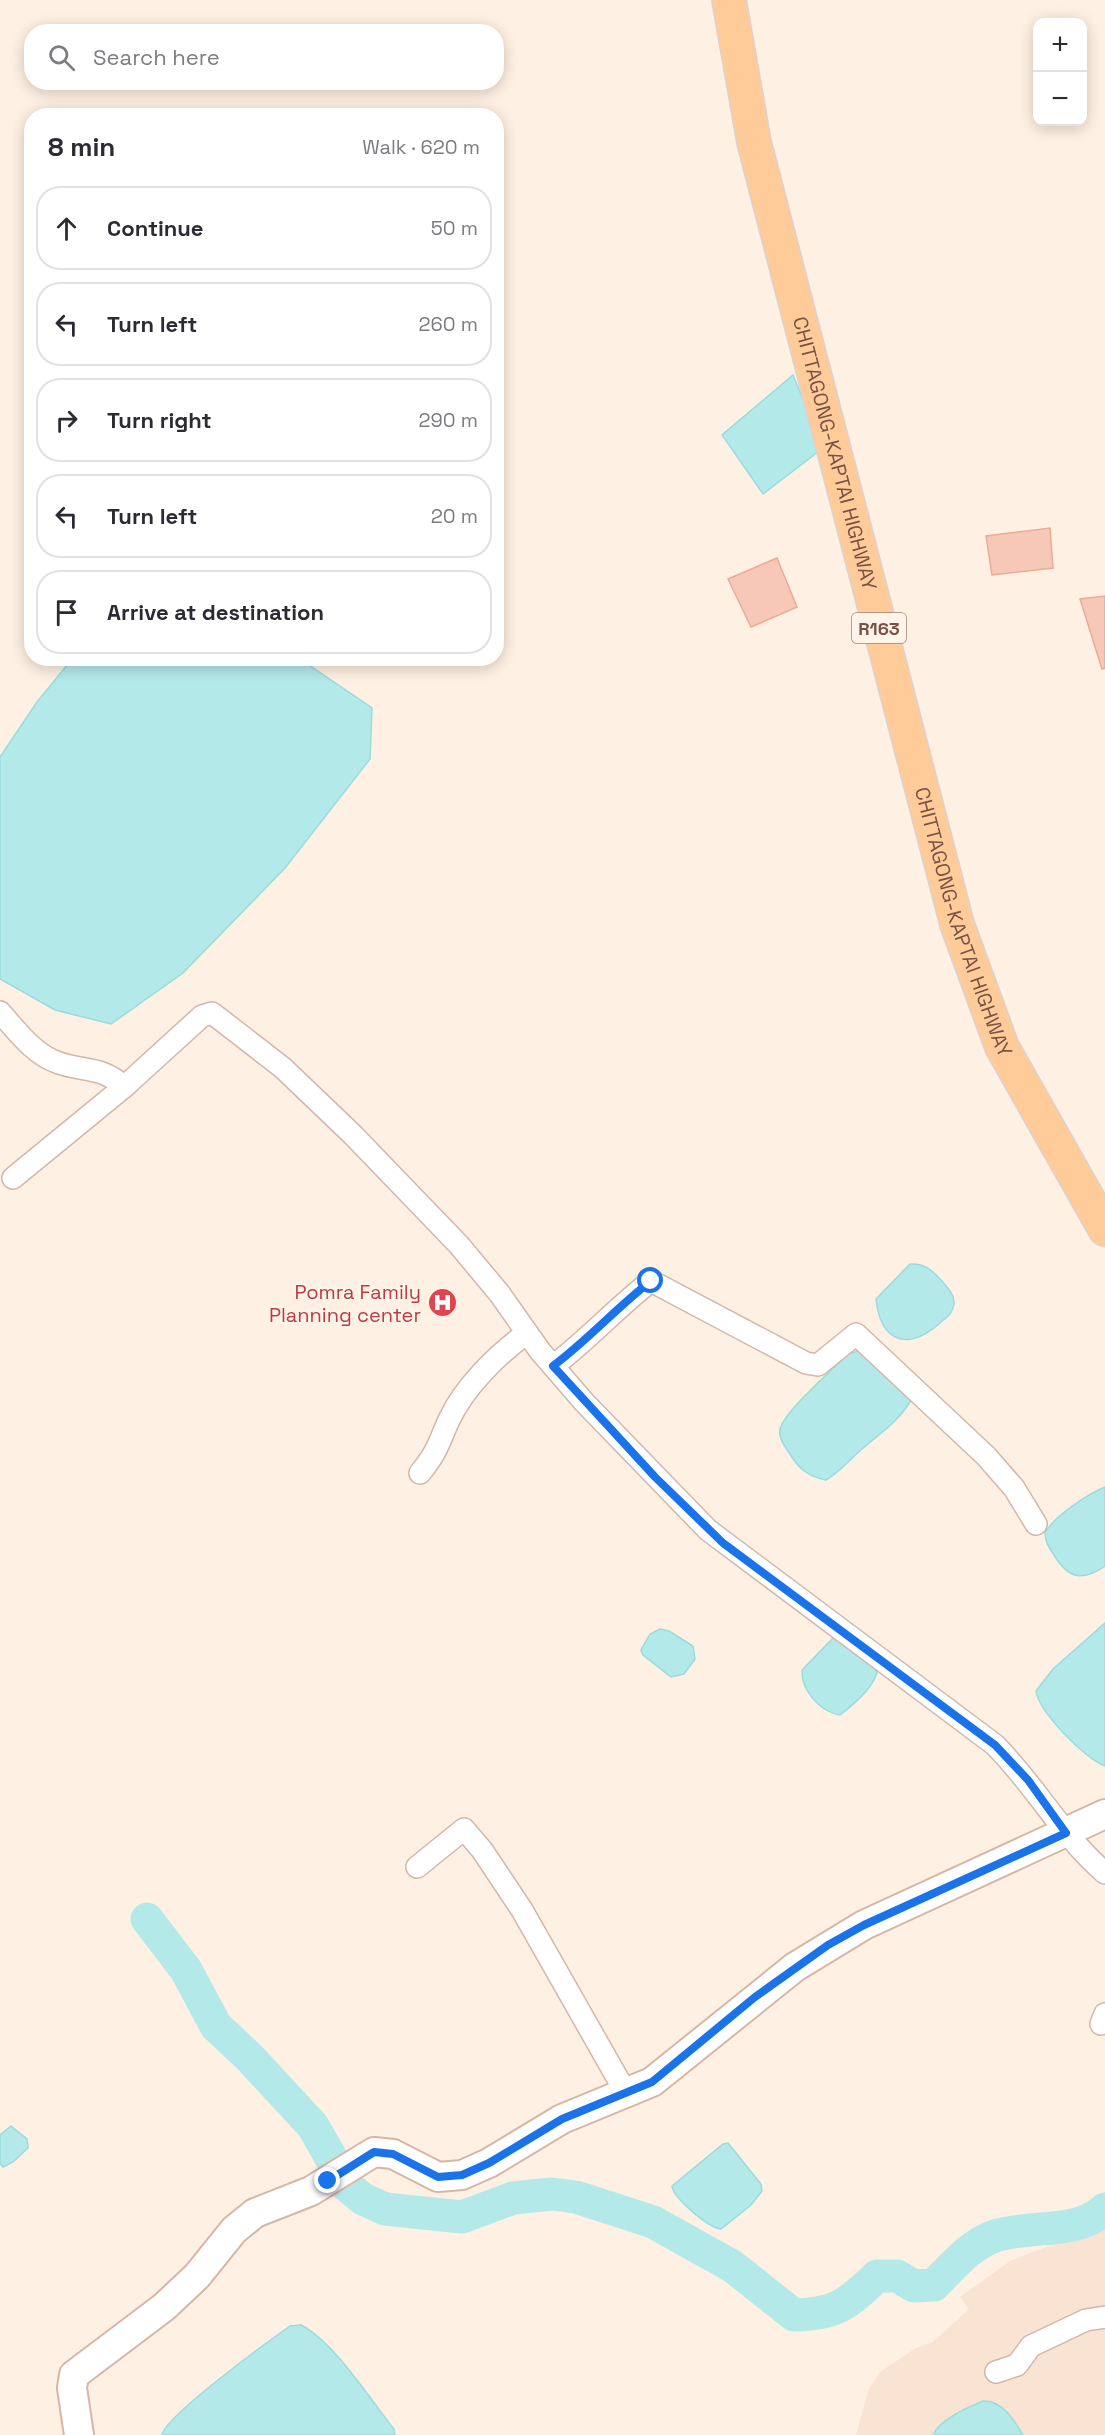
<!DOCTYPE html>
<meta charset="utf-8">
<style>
body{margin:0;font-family:"Space Grotesk",sans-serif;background:#f7f7f7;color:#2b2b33}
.controls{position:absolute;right:18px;top:18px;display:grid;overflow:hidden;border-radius:12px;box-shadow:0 3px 15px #0003}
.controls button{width:54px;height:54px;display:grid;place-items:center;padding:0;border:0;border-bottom:2px solid #e1e1e2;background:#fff;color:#2b2b33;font:30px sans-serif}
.stop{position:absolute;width:18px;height:18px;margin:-14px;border:4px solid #1a73e8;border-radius:50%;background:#fff}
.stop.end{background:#1a73e8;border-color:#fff;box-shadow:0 2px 6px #0008}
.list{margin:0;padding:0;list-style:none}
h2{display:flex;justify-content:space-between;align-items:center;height:78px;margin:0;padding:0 24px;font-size:26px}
h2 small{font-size:20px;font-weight:400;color:#7c7c81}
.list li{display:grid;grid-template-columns:39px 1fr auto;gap:18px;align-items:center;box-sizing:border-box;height:84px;margin:0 12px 12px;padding:0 12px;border:2px solid #e1e1e2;border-radius:24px}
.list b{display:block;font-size:22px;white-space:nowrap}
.list em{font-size:20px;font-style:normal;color:#7c7c81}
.icon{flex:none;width:33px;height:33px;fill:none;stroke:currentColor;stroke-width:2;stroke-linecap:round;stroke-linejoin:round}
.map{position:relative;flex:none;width:1105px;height:2435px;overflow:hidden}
.search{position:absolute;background:#fff;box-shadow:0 3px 15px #0003;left:24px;top:24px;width:480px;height:66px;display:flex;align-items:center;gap:15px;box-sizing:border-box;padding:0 21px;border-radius:24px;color:#7c7c81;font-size:22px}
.panel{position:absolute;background:#fff;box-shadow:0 3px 15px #0003;left:24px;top:108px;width:480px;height:558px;border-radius:24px}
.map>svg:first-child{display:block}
.residential{fill:#f9e3d3}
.water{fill:#b4e9ea;stroke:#9adbdd;stroke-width:1.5}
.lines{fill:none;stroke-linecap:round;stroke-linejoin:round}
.river{stroke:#b4e9ea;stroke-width:33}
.building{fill:#f7c8b7;stroke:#ebab96;stroke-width:1.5}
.street-casing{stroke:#d3b7aa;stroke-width:24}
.secondary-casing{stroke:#d6b6a7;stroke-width:32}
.primary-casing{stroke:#dcd2cf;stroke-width:36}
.street{stroke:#fff;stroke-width:21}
.secondary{stroke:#fff;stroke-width:28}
.primary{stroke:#ffcb98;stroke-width:33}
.route{stroke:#1a73e8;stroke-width:8}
.labels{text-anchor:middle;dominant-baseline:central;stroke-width:4.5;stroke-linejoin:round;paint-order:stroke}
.shield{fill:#fff4ea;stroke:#a18277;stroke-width:1.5}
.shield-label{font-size:18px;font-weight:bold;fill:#795146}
.street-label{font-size:20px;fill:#795146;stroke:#fff4ea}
.health-label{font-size:20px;fill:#be3a42;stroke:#fff4ea;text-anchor:end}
</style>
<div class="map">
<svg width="1105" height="2435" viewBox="0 0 1105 2435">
<rect width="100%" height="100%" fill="#fef0e2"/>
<path class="residential" d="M1105 2226V2435H856L869 2389 880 2372 916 2348 933 2342 969 2309 960 2297 1010 2261 1057 2243 1093 2234Z"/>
<g class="water">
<path d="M793 375 823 448 763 494 722 435Z"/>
<path d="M72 659H300L372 708 370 759 285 868 183 973 111 1024 55 1010 0 979V757L37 702Z"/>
<path d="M910 1264C924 1263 932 1270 941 1280 947 1287 955 1295 954 1304 953 1313 947 1317 941 1322 909 1351 881 1344 876 1299Z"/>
<path d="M858 1351 868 1353 911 1397 910 1402C897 1423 880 1433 862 1449 850 1459 840 1472 826 1480 809 1477 799 1469 790 1454 786 1448 778 1438 780 1429 784 1412 833 1369 848 1354Z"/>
<path d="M1105 1487V1566C1083 1581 1069 1580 1054 1555 1050 1549 1045 1542 1045 1533 1053 1517 1088 1494 1105 1487Z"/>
<path d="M1105 1623V1766C1085 1759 1039 1712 1036 1691L1053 1669Z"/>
<path d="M660 1629 669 1631 693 1646 695 1659 684 1674 671 1677 643 1655 641 1650 650 1634Z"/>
<path d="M833 1638 840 1639 873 1666 877 1673C871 1690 855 1703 840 1715 820 1712 801 1690 802 1670Z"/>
<path d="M11 2126 27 2139 28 2148 13 2162 3 2167 0 2163V2135Z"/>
<path d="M728 2143 761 2184 762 2191 751 2205 721 2229C709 2228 673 2198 672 2186L723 2144Z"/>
<path d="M301 2325C333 2341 370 2399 394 2429L395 2435H162C164 2417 270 2340 290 2326Z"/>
<path d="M983 2401C1002 2400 1014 2420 1023 2435H933C940 2419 967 2408 983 2401Z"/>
</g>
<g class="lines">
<path class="river" d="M147 1919 186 1970 216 2026 249 2057 313 2126 347 2186 363 2199 385 2209 462 2217 513 2198 552 2194 576 2197 653 2222 732 2266 794 2315C836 2314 847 2305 877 2276H897L914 2286 934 2285C952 2267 971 2244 995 2236 1031 2224 1075 2236 1105 2209"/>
</g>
<g class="building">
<path d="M1050 528 1053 568 992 575 986 536Z"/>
<path d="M777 558 797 607 751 627 728 579Z"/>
<path d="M1105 596V668L1102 669 1080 599Z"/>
</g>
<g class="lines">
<defs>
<g id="street">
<path d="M0 1012C17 1031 34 1055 59 1063 86 1072 102 1066 124 1087"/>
<path d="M13 1178 124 1087 202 1016 212 1013 283 1068 353 1135 459 1245 499 1293 540 1351 584 1402 708 1530 995 1745C1035 1785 1062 1836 1105 1873"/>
<path d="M553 1366C588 1340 616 1308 651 1281L806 1363 818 1365 856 1334 986 1456 1014 1488 1036 1524"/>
<path d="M420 1473C438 1451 438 1444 449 1420 464 1387 498 1354 527 1333"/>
<path d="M417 1867 464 1829 482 1850 522 1910 626 2093"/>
<path d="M1101 2024 1105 2014"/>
<path d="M996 2372 1017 2365 1031 2346 1086 2320 1105 2317"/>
</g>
<path id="secondary" d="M79 2435 72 2388 74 2375 164 2307 197 2276 234 2230 255 2213 311 2191 374 2152 393 2154 438 2177 462 2175 489 2163 562 2119 652 2082 795 1967 864 1925 1105 1814"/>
<g id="primary">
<path id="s1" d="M729 0 754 142 957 924 1002 1047 1105 1229"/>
</g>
</defs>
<use href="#street" class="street-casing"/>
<use href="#secondary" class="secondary-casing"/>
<use href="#primary" class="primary-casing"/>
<use href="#street" class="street"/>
<use href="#secondary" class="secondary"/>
<use href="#primary" class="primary"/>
</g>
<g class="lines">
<path class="route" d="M328 2181 374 2152 393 2154 438 2177 462 2175 489 2163 562 2119 652 2082 755 1997 828 1945 864 1925 1066 1833 1028 1780 995 1745 723 1543 655 1477 553 1366C588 1340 616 1308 651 1281"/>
</g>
<defs>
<symbol id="hospital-disc" viewBox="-11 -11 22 22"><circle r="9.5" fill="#e0444e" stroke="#fff4ea"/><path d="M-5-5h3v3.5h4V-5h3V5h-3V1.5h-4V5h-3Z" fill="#fff"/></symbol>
</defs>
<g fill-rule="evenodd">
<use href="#hospital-disc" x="426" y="1286" width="33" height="33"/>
</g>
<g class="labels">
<rect class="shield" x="852" y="613" width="54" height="30" rx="4.5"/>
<g class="shield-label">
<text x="879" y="628">R163</text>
</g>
<g class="street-label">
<text stroke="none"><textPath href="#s1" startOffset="466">CHITTAGONG-KAPTAI HIGHWAY</textPath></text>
<text stroke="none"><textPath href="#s1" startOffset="952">CHITTAGONG-KAPTAI HIGHWAY</textPath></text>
</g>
<g class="health-label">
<text x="421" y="1292">Pomra Family<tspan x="421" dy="23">Planning center</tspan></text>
</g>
</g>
</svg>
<div class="controls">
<button>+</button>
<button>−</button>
</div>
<div class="stop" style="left:651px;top:1281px"></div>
<div class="stop end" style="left:328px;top:2181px"></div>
<div class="search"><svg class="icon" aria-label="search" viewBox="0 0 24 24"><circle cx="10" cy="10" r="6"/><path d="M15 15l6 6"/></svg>Search here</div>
<section class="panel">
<h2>8 min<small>Walk · 620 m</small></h2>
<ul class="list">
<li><svg class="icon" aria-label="ahead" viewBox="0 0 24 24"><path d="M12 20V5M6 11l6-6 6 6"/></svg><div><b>Continue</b></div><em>50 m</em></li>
<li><svg class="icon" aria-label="left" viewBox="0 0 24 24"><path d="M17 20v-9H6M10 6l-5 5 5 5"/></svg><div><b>Turn left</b></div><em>260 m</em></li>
<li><svg class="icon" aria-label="right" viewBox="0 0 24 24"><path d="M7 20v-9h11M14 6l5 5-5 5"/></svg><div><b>Turn right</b></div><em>290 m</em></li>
<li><svg class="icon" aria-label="left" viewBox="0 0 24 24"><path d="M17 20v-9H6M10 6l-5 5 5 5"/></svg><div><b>Turn left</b></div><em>20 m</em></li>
<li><svg class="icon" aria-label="arrive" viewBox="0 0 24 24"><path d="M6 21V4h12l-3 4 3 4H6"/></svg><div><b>Arrive at destination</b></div></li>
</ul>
</section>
</div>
